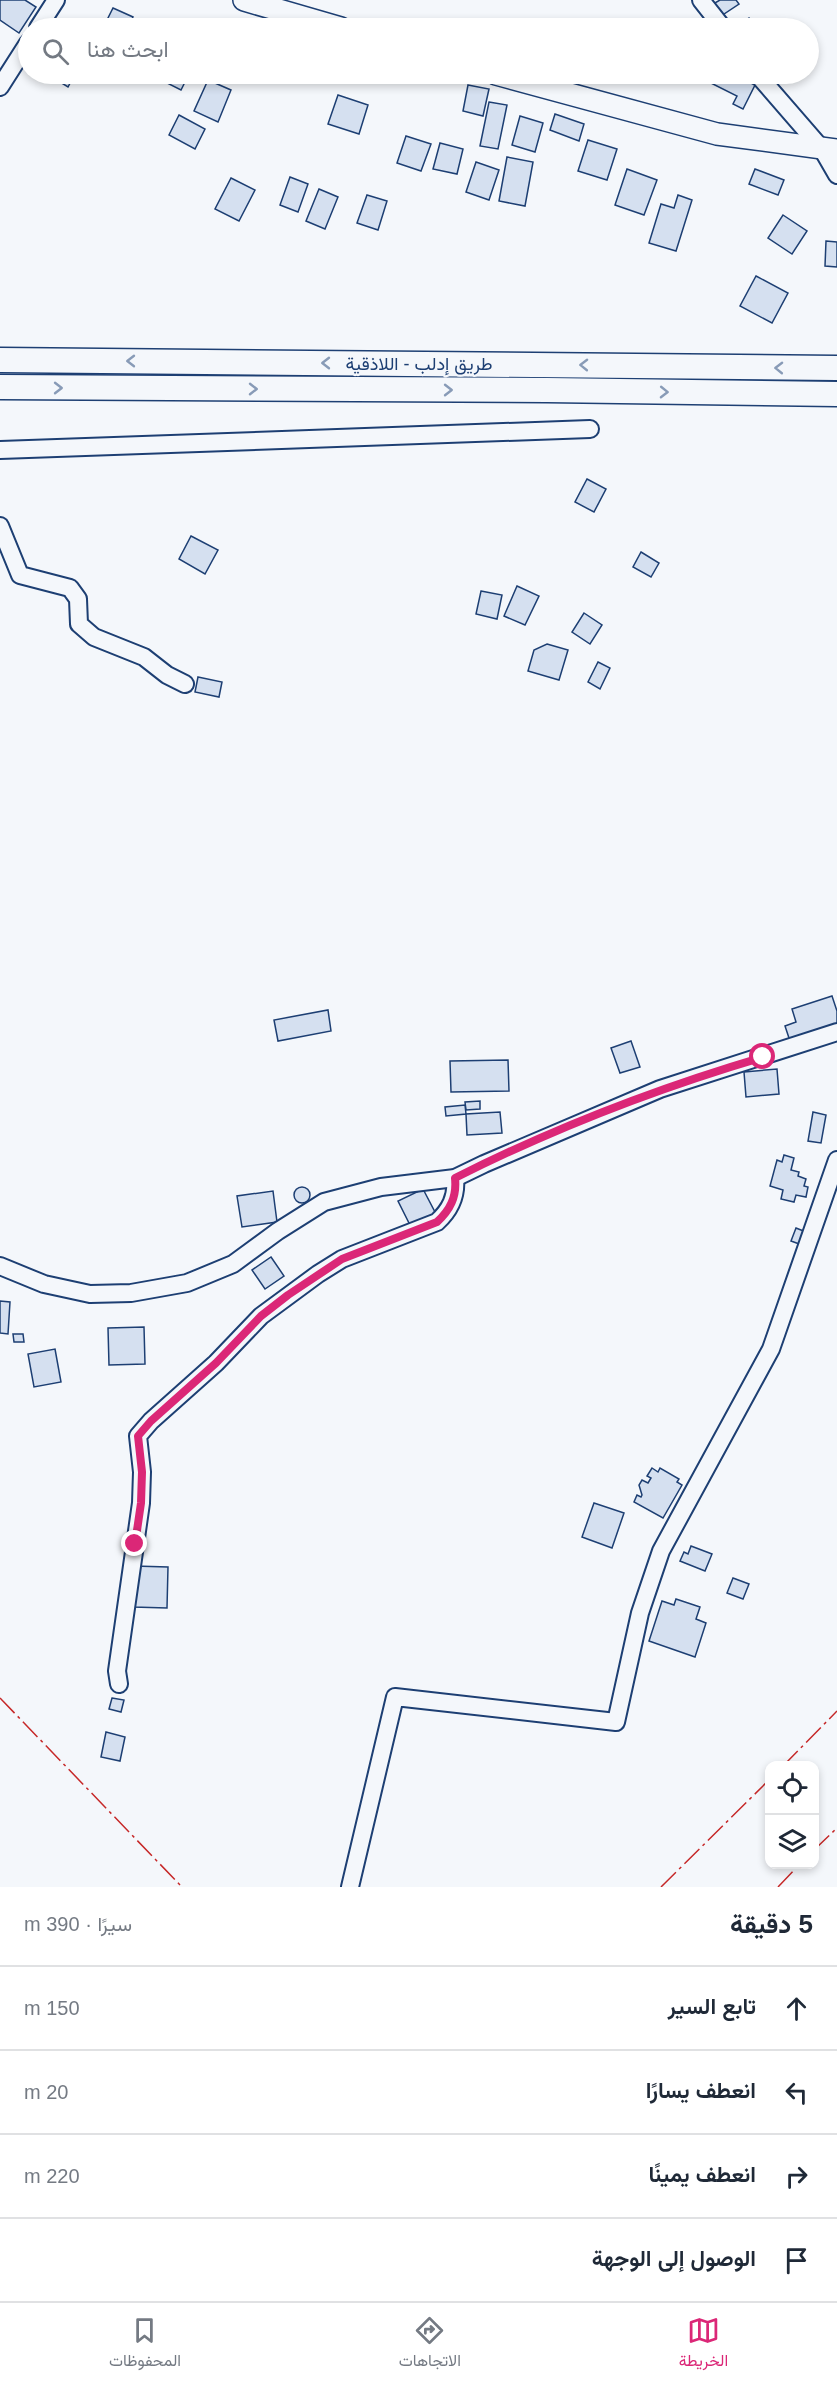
<!DOCTYPE html>
<html lang="ar">
<meta charset="utf-8">
<style>
body{margin:0;font-family:Helvetica,Vazirmatn,sans-serif;background:#f6f6f7;color:#1f2937;direction:rtl}
.controls{position:absolute;right:18px;bottom:18px;display:grid;overflow:hidden;border-radius:12px;box-shadow:0 3px 9px #0003}
.controls button{width:54px;height:54px;display:grid;place-items:center;padding:0;border:0;border-bottom:2px solid #e0e1e3;background:#fff;color:#1f2937;font:30px sans-serif}
.stop{position:absolute;width:18px;height:18px;margin:-14px;border:4px solid #db2777;border-radius:50%;background:#fff}
.stop.end{background:#db2777;border-color:#fff;box-shadow:0 2px 6px #0008}
.list{margin:0;padding:0;list-style:none}
h2{display:flex;justify-content:space-between;align-items:center;height:78px;margin:0;padding:0 24px;font-size:26px}
h2 small{font-size:20px;font-weight:400;color:#747a83}
.list li{display:grid;grid-template-columns:39px 1fr auto;gap:18px;align-items:center;box-sizing:border-box;height:84px;padding:0 24px;border-top:2px solid #e0e1e3}
.list b{display:block;font-size:22px;white-space:nowrap}
.list em{font-size:20px;font-style:normal;color:#747a83}
.icon{flex:none;width:33px;height:33px;fill:none;stroke:currentColor;stroke-width:2;stroke-linecap:round;stroke-linejoin:round}
.map{position:relative;flex:none;width:837px;height:1887px;overflow:hidden;direction:ltr}
.search{position:absolute;background:#fff;box-shadow:0 3px 9px #0003;left:18px;right:18px;top:18px;height:66px;display:flex;align-items:center;gap:15px;box-sizing:border-box;padding:0 21px;border-radius:33px;color:#747a83;font-size:22px}
.sheet{height:414px;background:#fff}
nav{display:flex;justify-content:space-around;align-items:center;box-sizing:border-box;height:84px;border-top:2px solid #e0e1e3;background:#fff;font-size:16px;color:#747a83}
nav a{display:grid;justify-items:center;gap:3px}
nav .on{color:#db2777}
.map>svg:first-child{display:block}
.building{fill:#d5e0f0;stroke:#1d3f73;stroke-width:1.5}
.lines{fill:none;stroke-linecap:round;stroke-linejoin:round}
.minor-casing{stroke:#1d3f73;stroke-width:20}
.major-casing{stroke:#1d3f73;stroke-width:24}
.highway-casing{stroke:#1d3f73;stroke-width:27}
.minor{stroke:#f4f7fb;stroke-width:16}
.major{stroke:#f4f7fb;stroke-width:21}
.highway{stroke:#f4f7fb;stroke-width:24}
.power{stroke:#c62828;stroke-width:1.5;stroke-dasharray:21 4.5 3 4.5;stroke-linecap:butt}
.oneway{stroke:#889bb7}
.route{stroke:#db2777;stroke-width:8}
.labels{text-anchor:middle;dominant-baseline:central;stroke-width:4.5;stroke-linejoin:round;paint-order:stroke}
.street-label{font-size:18px;fill:#1d3f73;stroke:#f4f7fb}
</style>
<div class="map">
<svg width="837" height="1887" viewBox="0 0 837 1887">
<rect width="100%" height="100%" fill="#f4f7fb"/>
<g class="building">
<path d="M0 0H25L36 7 19 33 0 20Z"/>
<path d="M720 0H736L739 4 721 16 713 4Z"/>
<path d="M113 8 133 17 128 28H103Z"/>
<path d="M749 18 757 28H735Z"/>
<path d="M577 20 604 28H574Z"/>
<path d="M622 20 652 28H619Z"/>
<path d="M47 74H75L68 87Z"/>
<path d="M166 74H182L188 76 181 90 163 81Z"/>
<path d="M693 74H732L755 85 743 109 733 104 737 96Z"/>
<path d="M208 80 231 90 218 122 194 111Z"/>
<path d="M468 85 489 89 483 116 463 111Z"/>
<path d="M338 95 368 105 359 134 328 124Z"/>
<path d="M489 102 507 105 498 149 480 146Z"/>
<path d="M555 114 584 124 579 141 550 130Z"/>
<path d="M179 115 205 129 195 149 169 135Z"/>
<path d="M520 116 543 123 535 152 512 145Z"/>
<path d="M406 136 431 144 421 171 397 163Z"/>
<path d="M588 140 617 149 607 180 578 171Z"/>
<path d="M440 143 463 149 457 174 433 169Z"/>
<path d="M507 157 533 162 525 206 499 201Z"/>
<path d="M476 162 499 170 489 200 466 192Z"/>
<path d="M627 169 657 180 644 215 615 205Z"/>
<path d="M755 169 784 180 778 195 749 184Z"/>
<path d="M290 177 308 184 298 212 280 205Z"/>
<path d="M231 178 255 190 239 221 215 209Z"/>
<path d="M319 189 338 197 325 229 306 221Z"/>
<path d="M367 195 387 201 378 230 357 223Z"/>
<path d="M678 195 692 200 676 251 649 243 661 204 674 208Z"/>
<path d="M783 215 807 231 792 254 768 238Z"/>
<path d="M826 241 837 242V267L825 266Z"/>
<path d="M756 276 788 293 772 323 740 306Z"/>
<path d="M587 479 606 489 594 512 575 502Z"/>
<path d="M191 536 218 550 205 574 179 559Z"/>
<path d="M641 552 659 563 651 577 633 567Z"/>
<path d="M517 586 539 596 525 625 504 616Z"/>
<path d="M481 591 502 595 497 619 476 614Z"/>
<path d="M584 613 602 625 590 644 572 632Z"/>
<path d="M547 644 568 650 559 680 528 671 534 650Z"/>
<path d="M598 662 610 668 600 689 588 682Z"/>
<path d="M198 677 222 682 219 697 195 692Z"/>
<path d="M832 996 837 1011V1026L790 1041 785 1026 796 1022 792 1009Z"/>
<path d="M328 1010 331 1031 278 1041 274 1020Z"/>
<path d="M631 1041 640 1067 620 1073 611 1048Z"/>
<path d="M508 1060 509 1091 451 1092 450 1061Z"/>
<path d="M777 1069 779 1094 746 1097 744 1072Z"/>
<path d="M480 1101V1109L466 1110 465 1102Z"/>
<path d="M465 1105 466 1114 446 1116 445 1107Z"/>
<path d="M500 1112 502 1133 467 1135 466 1114Z"/>
<path d="M813 1112 826 1115 821 1143 808 1141Z"/>
<path d="M784 1155 794 1158 791 1170 799 1172 798 1176 806 1179 804 1186 808 1187 806 1197 796 1195 794 1202 781 1199 783 1190 770 1186 777 1160 782 1162Z"/>
<circle cx="302" cy="1195" r="8"/>
<path d="M423 1189 436 1214 411 1227 398 1201Z"/>
<path d="M273 1191 277 1222 242 1227 237 1196Z"/>
<path d="M796 1228 806 1232 802 1245 791 1241Z"/>
<path d="M271 1257 284 1276 265 1289 252 1270Z"/>
<path d="M0 1301 10 1302 8 1334 0 1333Z"/>
<path d="M144 1327 145 1364 109 1365 108 1328Z"/>
<path d="M13 1334H23L24 1342H14Z"/>
<path d="M55 1349 61 1382 34 1387 28 1354Z"/>
<path d="M652 1468 658 1472 660 1468 679 1479 677 1482 682 1485 663 1518 634 1502 637 1495 641 1497 642 1495 639 1485 642 1480 648 1483 651 1478 647 1476Z"/>
<path d="M594 1503 624 1513 612 1548 582 1537Z"/>
<path d="M691 1546 712 1554 705 1571 680 1561 684 1552 688 1554Z"/>
<path d="M134 1566 168 1567 167 1608 133 1607Z"/>
<path d="M733 1578 749 1584 743 1599 727 1593Z"/>
<path d="M676 1599 700 1607 696 1619 706 1623 695 1657 649 1641 662 1601 674 1605Z"/>
<path d="M112 1698 124 1700 121 1712 109 1709Z"/>
<path d="M106 1732 125 1737 120 1761 101 1757Z"/>
</g>
<g class="lines">
<defs>
<g id="minor">
<path d="M701 0 723 28"/>
<path d="M38 28 56 0"/>
<path d="M757 74 822 149 837 175"/>
<path d="M0 87 28 43"/>
<path d="M0 450 590 429"/>
<path d="M0 526 20 575 70 588 78 599 79 624 94 637 144 657 167 675 185 684"/>
<path d="M0 1266 44 1284 90 1294 131 1293 187 1283 233 1264 278 1231 324 1202 381 1187 455 1178 484 1164 660 1089 837 1032"/>
<path d="M119 1684 117 1671 141 1503 142 1472 138 1436 151 1421 216 1363 261 1316 318 1274 342 1259 437 1222C450 1210 457 1197 455 1178"/>
<path d="M350 1887 395 1697 616 1722 640 1613 661 1551 771 1349 837 1160"/>
</g>
<g id="major">
<path d="M244 0 341 28"/>
<path d="M496 74 717 134 837 150"/>
</g>
<g id="highway">
<path d="M0 360 837 368"/>
<path d="M0 387 547 390 837 394"/>
</g>
</defs>
<use href="#minor" class="minor-casing"/>
<use href="#major" class="major-casing"/>
<use href="#highway" class="highway-casing"/>
<use href="#minor" class="minor"/>
<use href="#major" class="major"/>
<use href="#highway" class="highway"/>
<g class="power">
<path d="M0 1698 182 1887"/>
<path d="M783 1766 837 1711"/>
<path d="M814 1850 837 1828"/>
<path d="M661 1887 770 1779"/>
<path d="M778 1887 800 1864"/>
</g>
</g>
<defs><path id="oneway-chevron" d="M-2-3.5L2.5 0L-2 3.5" fill="none" stroke-width="1.6" stroke-linecap="round" stroke-linejoin="round" transform="scale(1.5)"/></defs>
<g class="oneway">
<use href="#oneway-chevron" transform="translate(131 361) rotate(-180)"/>
<use href="#oneway-chevron" transform="translate(326 363) rotate(-180)"/>
<use href="#oneway-chevron" transform="translate(584 365) rotate(-179)"/>
<use href="#oneway-chevron" transform="translate(779 368) rotate(-179)"/>
<use href="#oneway-chevron" transform="translate(58 388)"/>
<use href="#oneway-chevron" transform="translate(253 389)"/>
<use href="#oneway-chevron" transform="translate(448 390)"/>
<use href="#oneway-chevron" transform="translate(664 392) rotate(1)"/>
</g>
<g class="lines">
<path class="route" d="M135 1544 141 1503 142 1472 138 1436 151 1421 216 1363 261 1316 288 1295 342 1259 437 1222C450 1210 457 1197 455 1178 554 1128 658 1088 763 1057"/>
</g>
<g class="labels">
<g class="street-label">
<text x="419" y="364">طريق إدلب - اللاذقية</text>
</g>
</g>
</svg>
<div class="controls">
<button><svg class="icon" aria-label="locate" viewBox="0 0 24 24"><circle cx="12" cy="12" r="6"/><path d="M12 2v4M12 18v4M2 12h4M18 12h4"/></svg></button>
<button><svg class="icon" aria-label="layers" viewBox="0 0 24 24"><path d="M12 4l9 5-9 5-9-5zM3 14l9 5 9-5"/></svg></button>
</div>
<div class="stop" style="left:763px;top:1057px"></div>
<div class="stop end" style="left:135px;top:1544px"></div>
<div class="search"><svg class="icon" aria-label="search" viewBox="0 0 24 24"><circle cx="10" cy="10" r="6"/><path d="M15 15l6 6"/></svg>ابحث هنا</div>
</div>
<section class="sheet">
<h2>5 دقيقة<small>سيرًا · 390 m</small></h2>
<ul class="list">
<li><svg class="icon" aria-label="ahead" viewBox="0 0 24 24"><path d="M12 20V5M6 11l6-6 6 6"/></svg><div><b>تابع السير</b></div><em>150 m</em></li>
<li><svg class="icon" aria-label="left" viewBox="0 0 24 24"><path d="M17 20v-9H6M10 6l-5 5 5 5"/></svg><div><b>انعطف يسارًا</b></div><em>20 m</em></li>
<li><svg class="icon" aria-label="right" viewBox="0 0 24 24"><path d="M7 20v-9h11M14 6l5 5-5 5"/></svg><div><b>انعطف يمينًا</b></div><em>220 m</em></li>
<li><svg class="icon" aria-label="arrive" viewBox="0 0 24 24"><path d="M6 21V4h12l-3 4 3 4H6"/></svg><div><b>الوصول إلى الوجهة</b></div></li>
</ul>
</section>
<nav>
<a class="on"><svg class="icon" aria-label="map" viewBox="0 0 24 24"><path d="M3 6l6-2 6 2 6-2v14l-6 2-6-2-6 2zM9 4v14M15 6v14"/></svg>الخريطة</a>
<a><svg class="icon" aria-label="directions" viewBox="0 0 24 24"><path d="M12 3l9 9-9 9-9-9zM9 14v-3h6M13 9l2 2-2 2"/></svg>الاتجاهات</a>
<a><svg class="icon" aria-label="saved" viewBox="0 0 24 24"><path d="M7 4h10v16l-5-4-5 4z"/></svg>المحفوظات</a>
</nav>
